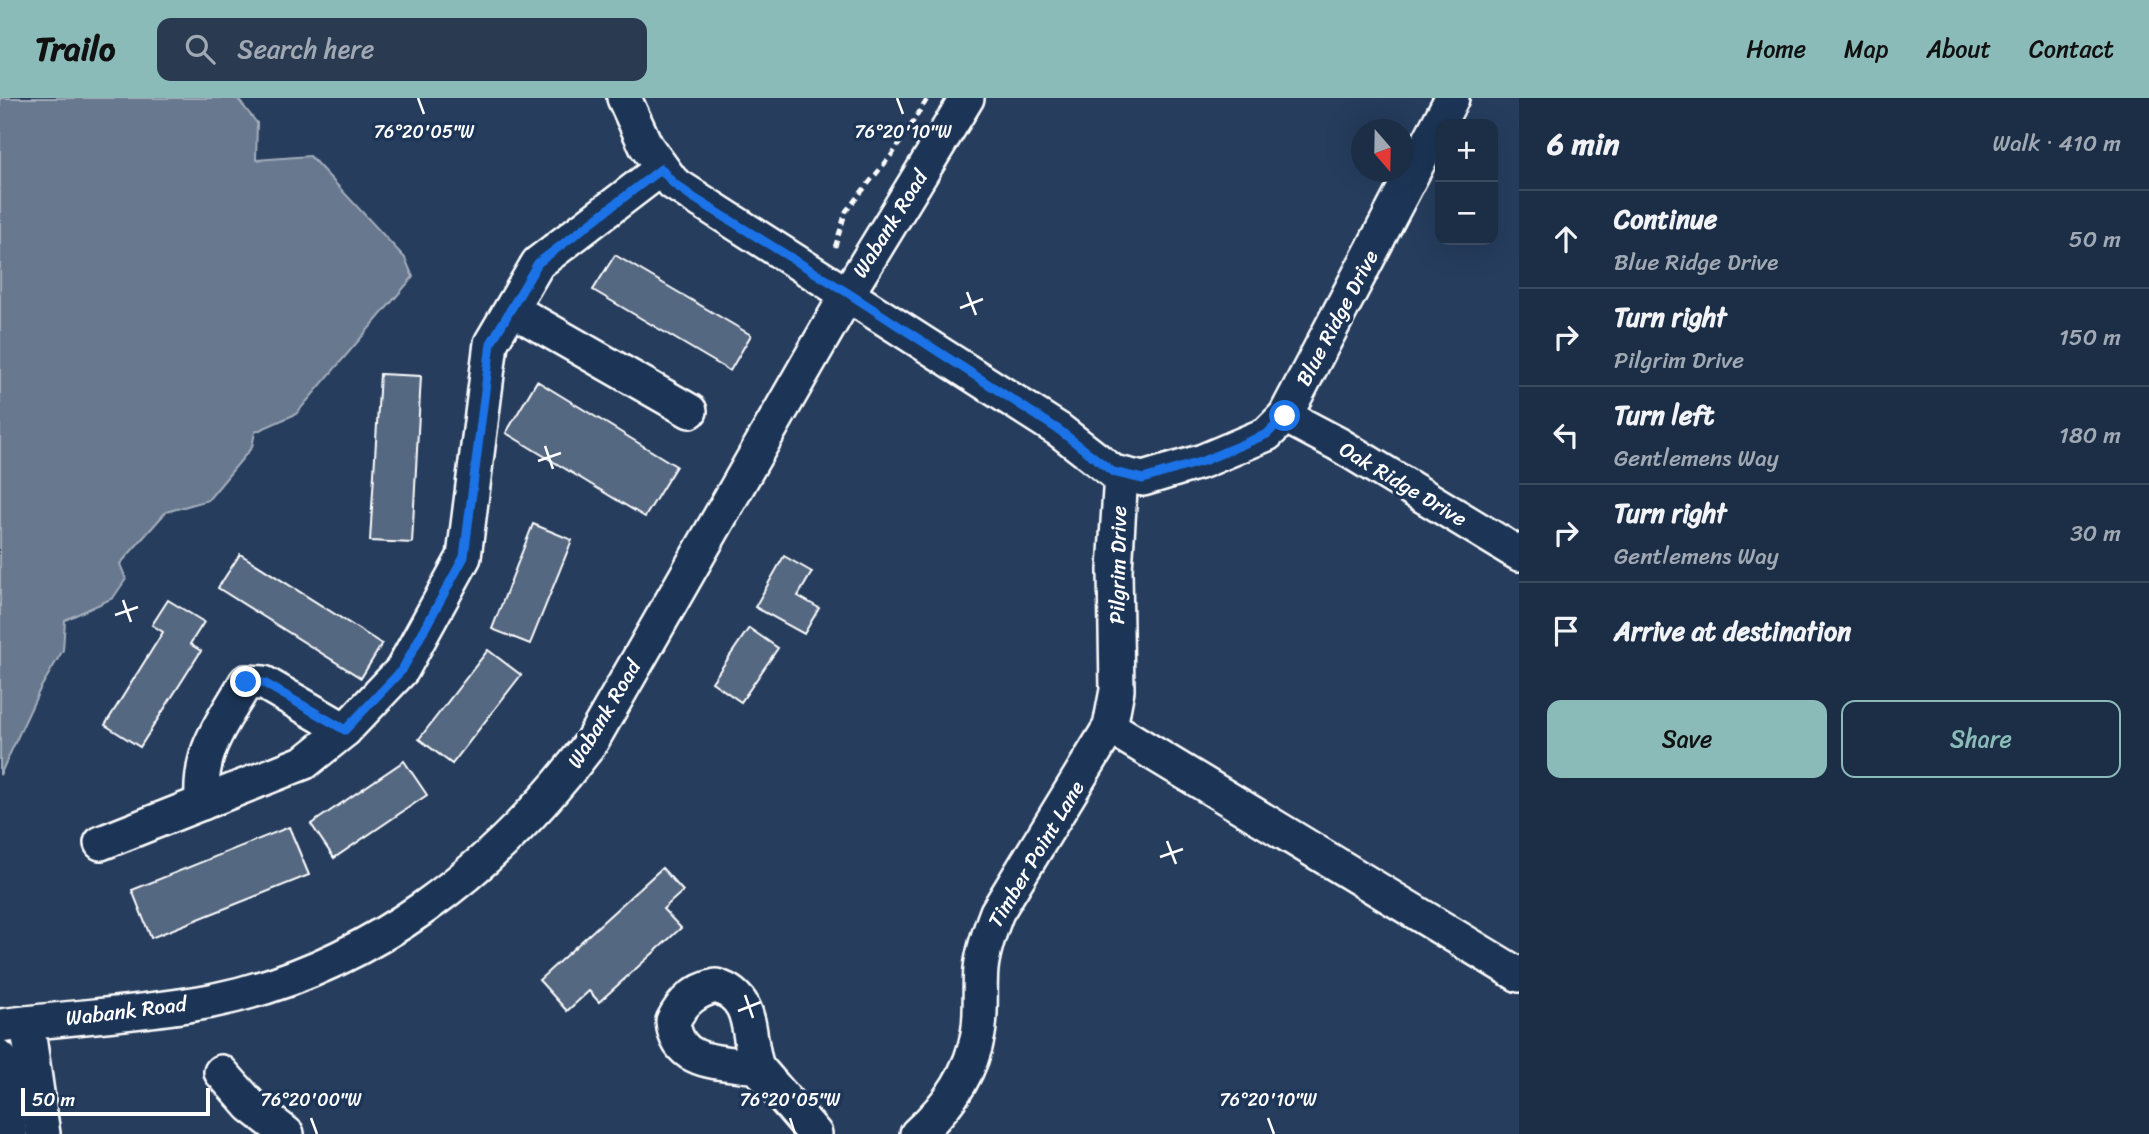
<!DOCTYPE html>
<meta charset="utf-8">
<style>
body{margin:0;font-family:Sriracha,sans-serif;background:#293a51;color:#f1f3f6}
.controls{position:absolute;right:21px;top:21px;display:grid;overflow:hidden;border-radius:14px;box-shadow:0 7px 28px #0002}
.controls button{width:63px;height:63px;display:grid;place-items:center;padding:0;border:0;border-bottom:2px solid #3a4a5f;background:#1c2e46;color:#f1f3f6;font:35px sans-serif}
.compass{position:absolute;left:1351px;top:21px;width:63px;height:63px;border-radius:50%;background:#1c2e46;box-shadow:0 7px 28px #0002;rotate:160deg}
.scale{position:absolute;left:21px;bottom:18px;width:189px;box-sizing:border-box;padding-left:7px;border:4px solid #fff;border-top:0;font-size:19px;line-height:24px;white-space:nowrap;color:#fff;-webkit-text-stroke:5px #1d3557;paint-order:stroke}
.stop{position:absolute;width:21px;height:21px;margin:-16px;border:5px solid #1a73e8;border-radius:50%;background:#fff}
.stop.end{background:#1a73e8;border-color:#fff;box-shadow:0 2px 7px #0008}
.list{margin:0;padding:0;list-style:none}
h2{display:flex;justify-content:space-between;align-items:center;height:91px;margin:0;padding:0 28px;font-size:30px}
h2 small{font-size:23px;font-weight:400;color:#a0a8b3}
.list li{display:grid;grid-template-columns:46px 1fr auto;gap:21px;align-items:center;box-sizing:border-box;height:98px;padding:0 28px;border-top:2px solid #3a4a5f}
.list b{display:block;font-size:26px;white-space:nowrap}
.list p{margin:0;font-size:23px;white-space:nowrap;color:#a0a8b3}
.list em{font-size:23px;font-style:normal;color:#a0a8b3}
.actions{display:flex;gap:14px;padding:21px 28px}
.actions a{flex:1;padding:16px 0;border:2px solid #8bbbb9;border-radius:14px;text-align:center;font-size:24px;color:#8bbbb9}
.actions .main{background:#8bbbb9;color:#111}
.icon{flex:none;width:38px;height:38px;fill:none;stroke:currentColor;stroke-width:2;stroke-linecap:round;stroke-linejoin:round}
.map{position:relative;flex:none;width:1519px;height:1036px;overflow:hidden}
header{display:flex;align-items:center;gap:42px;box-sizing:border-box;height:98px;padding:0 35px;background:#8bbbb9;color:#111}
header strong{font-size:33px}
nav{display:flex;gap:38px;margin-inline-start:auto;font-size:24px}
.search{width:490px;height:63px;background:#293a51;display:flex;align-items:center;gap:18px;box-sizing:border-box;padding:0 24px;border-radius:14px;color:#a0a8b3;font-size:26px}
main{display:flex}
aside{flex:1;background:#1c2e46}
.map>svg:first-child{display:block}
.water{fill:#67788e;stroke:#a4aebb;stroke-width:2}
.building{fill:#556781;stroke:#fff;stroke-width:2}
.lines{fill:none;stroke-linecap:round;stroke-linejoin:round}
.minor-casing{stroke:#fff;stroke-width:38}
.path{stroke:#fff;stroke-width:4.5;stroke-dasharray:7 5;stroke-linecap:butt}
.minor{stroke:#1d3557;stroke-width:33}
.route{stroke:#1a73e8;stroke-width:9}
.ticks{fill:none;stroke:#fff;stroke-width:2.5}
.labels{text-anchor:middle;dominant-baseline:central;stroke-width:7;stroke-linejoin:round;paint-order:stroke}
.street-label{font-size:21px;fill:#fff;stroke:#1d3557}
.ticks-label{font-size:18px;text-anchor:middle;fill:#fff;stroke:#1d3557;stroke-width:7;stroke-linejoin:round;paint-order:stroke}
</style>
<header>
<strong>Trailo</strong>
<div class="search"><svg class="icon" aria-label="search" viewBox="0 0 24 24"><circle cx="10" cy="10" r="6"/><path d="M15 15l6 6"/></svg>Search here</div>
<nav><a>Home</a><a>Map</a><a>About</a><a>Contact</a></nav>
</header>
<main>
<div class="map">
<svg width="1519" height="1036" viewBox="0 0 1519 1036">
<rect width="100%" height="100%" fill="#263d5e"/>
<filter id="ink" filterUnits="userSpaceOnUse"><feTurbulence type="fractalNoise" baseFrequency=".0143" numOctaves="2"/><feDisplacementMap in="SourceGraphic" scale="14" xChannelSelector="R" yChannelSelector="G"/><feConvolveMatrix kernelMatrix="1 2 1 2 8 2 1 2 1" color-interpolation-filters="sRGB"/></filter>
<g filter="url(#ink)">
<path class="water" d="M0 0H237L257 25 256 62 310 58 405 160 413 179 296 316 255 334 252 349 208 402 166 414 120 466 126 481 113 500 65 522 63 552 40 591 0 677Z"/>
<g class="building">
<path d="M615 157 751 237 730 273 593 192Z"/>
<path d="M380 276 421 278 412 445 370 443Z"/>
<path d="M537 283 676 368 645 419 506 335Z"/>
<path d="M533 426 572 442 530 546 492 531Z"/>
<path d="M240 456 382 546 361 580 218 490Z"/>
<path d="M784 458 812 474 798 498 819 510 804 536 755 509Z"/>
<path d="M168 502 204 524 190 546 201 553 140 649 105 627 163 534 152 527Z"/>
<path d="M749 530 778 550 741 604 712 584Z"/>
<path d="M488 552 521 577 452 666 419 641Z"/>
<path d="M404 663 427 697 334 760 311 726Z"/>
<path d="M289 729 309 777 151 840 132 792Z"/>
<path d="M662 770 683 793 663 811 681 830 599 904 589 893 567 913 539 882Z"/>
</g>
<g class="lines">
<defs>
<g id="minor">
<path d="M624 0 646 48 673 85 1059 332 1113 374 1143 381 1203 363 1267 336 1285 318 1452 0"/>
<path d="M513 212 690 313"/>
<path d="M1285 318 1338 346 1519 456"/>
<path d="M1110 629 1519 877"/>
<path d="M202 705C199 650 221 628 246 584L264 585 345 632"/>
<path d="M101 745 305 664 345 632 402 572 464 459 491 245 538 165 661 71"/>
<path d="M716 888C756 900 746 937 757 969 722 963 677 969 673 923 683 903 695 893 716 888Z"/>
<path d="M27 925 43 1036"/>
<path d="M0 928C70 919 142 916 211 903 369 871 495 771 590 646L848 195 967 0"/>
<path d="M0 960 10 1036"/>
<path d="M757 969 815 1036"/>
<path d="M221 974 251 1008 287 1036"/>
<path d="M917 1036C946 1010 971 976 978 936 982 915 979 892 981 871 983 851 990 832 997 814L1110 629 1117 592 1115 472 1121 376"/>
</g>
</defs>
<use href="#minor" class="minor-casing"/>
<path class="path" d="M835 149 846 113 894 54 928 0"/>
<use href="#minor" class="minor"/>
</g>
</g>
<g class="lines" filter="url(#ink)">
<path class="route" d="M246 584 264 585 345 632 402 572 464 459 491 245 538 165 661 71 673 85 694 100 848 195 1059 332 1113 374 1143 381 1203 363 1267 336 1285 318"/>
</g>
<path class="ticks" d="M418 0 424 16M897 0 903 16M967 194 976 217M960 210 983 201M545 348 553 371M538 363 561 355M123 502 131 524M115 517 138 509M1167 743 1176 766M1160 759 1183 751M745 897 753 920M738 913 761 904M311 1020 317 1036M790 1020 795 1036M1268 1020 1274 1036"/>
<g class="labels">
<g class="street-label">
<text transform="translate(890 126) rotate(-58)">Wabank Road</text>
<text transform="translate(1337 220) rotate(-62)">Blue Ridge Drive</text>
<text transform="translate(1403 386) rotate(31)">Oak Ridge Drive</text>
<text transform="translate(1118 467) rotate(-89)">Pilgrim Drive</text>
<text transform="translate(604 616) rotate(-59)">Wabank Road</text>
<text transform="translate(1036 756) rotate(-59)">Timber Point Lane</text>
<text transform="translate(126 913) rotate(-7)">Wabank Road</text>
</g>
</g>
<g class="ticks-label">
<text x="424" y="40">76°20'05"W</text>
<text x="903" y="40">76°20'10"W</text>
<text x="311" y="1008">76°20'00"W</text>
<text x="790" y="1008">76°20'05"W</text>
<text x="1268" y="1008">76°20'10"W</text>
</g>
</svg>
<div class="controls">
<button>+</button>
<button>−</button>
</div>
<svg class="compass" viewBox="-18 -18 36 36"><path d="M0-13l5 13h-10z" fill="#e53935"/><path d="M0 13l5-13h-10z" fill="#a0a8b3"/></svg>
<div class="scale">50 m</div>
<div class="stop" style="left:1285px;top:318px"></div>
<div class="stop end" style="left:246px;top:584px"></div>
</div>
<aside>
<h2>6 min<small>Walk · 410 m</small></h2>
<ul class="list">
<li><svg class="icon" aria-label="ahead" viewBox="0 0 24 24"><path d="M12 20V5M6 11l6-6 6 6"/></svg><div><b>Continue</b><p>Blue Ridge Drive</p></div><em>50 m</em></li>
<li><svg class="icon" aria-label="right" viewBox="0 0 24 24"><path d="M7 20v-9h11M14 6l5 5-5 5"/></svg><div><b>Turn right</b><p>Pilgrim Drive</p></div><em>150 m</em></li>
<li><svg class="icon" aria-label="left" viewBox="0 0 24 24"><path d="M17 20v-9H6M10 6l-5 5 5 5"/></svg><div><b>Turn left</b><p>Gentlemens Way</p></div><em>180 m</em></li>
<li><svg class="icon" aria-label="right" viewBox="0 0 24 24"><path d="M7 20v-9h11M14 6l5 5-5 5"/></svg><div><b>Turn right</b><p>Gentlemens Way</p></div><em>30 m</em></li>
<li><svg class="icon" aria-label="arrive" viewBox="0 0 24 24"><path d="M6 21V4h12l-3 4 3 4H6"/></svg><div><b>Arrive at destination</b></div></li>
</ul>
<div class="actions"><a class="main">Save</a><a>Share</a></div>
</aside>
</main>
